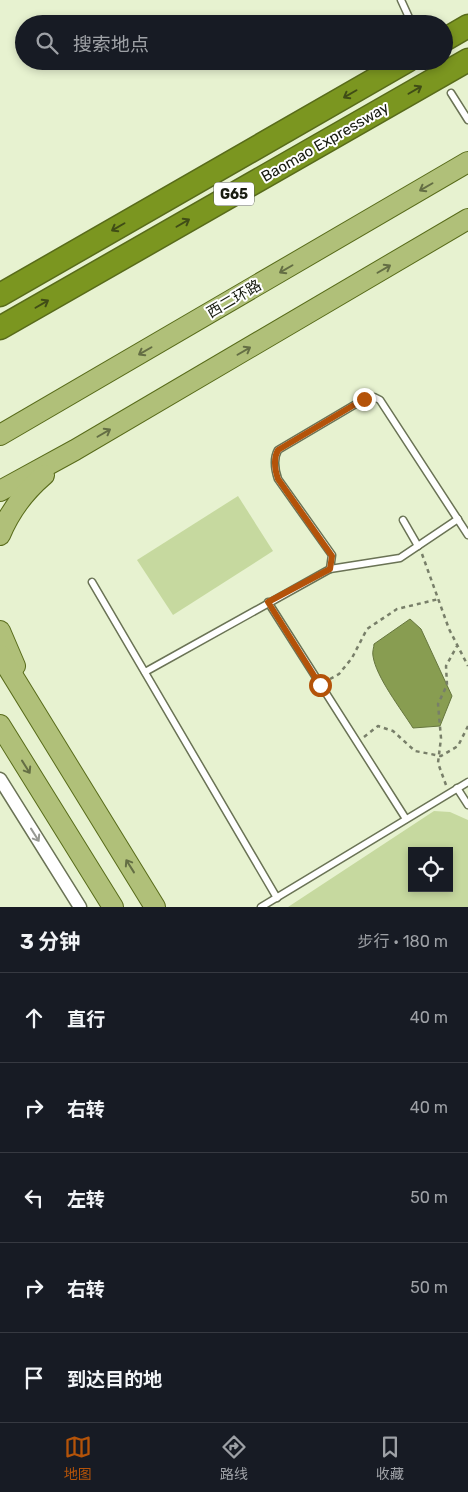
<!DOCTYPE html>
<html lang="zh">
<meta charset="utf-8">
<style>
body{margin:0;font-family:Rubik,"Noto Sans SC",sans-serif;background:#20242c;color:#f1f3f6}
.controls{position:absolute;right:15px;bottom:15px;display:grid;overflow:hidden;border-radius:0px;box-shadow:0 2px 8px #0003}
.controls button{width:45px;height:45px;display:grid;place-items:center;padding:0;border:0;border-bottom:1px solid #363941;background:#171b24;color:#f1f3f6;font:25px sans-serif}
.stop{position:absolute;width:15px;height:15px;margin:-11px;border:4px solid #b45309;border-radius:50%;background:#fff}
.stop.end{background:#b45309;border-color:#fff;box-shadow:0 1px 5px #0008}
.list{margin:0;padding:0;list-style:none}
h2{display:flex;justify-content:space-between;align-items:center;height:65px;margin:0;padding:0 20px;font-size:21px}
h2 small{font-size:16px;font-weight:400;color:#9ea1a6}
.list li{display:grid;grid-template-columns:32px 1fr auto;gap:15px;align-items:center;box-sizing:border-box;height:90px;padding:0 20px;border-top:1px solid #363941}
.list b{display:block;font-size:19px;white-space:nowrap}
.list em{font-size:16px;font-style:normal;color:#9ea1a6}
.icon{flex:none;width:28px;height:28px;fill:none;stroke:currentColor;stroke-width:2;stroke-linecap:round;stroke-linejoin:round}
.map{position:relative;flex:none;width:468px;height:907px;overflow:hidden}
.search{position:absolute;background:#171b24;box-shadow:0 2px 8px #0003;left:15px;right:15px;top:15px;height:55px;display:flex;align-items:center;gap:12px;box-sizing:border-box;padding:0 18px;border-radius:28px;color:#9ea1a6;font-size:19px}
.sheet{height:515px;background:#171b24}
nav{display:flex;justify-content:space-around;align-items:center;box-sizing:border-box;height:70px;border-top:1px solid #363941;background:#171b24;font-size:14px;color:#9ea1a6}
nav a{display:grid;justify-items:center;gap:2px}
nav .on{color:#b45309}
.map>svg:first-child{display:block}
.green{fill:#c6d99f;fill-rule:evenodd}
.water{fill:#889d51;stroke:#66763e}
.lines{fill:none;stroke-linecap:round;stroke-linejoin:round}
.service-casing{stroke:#6a7355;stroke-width:9}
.minor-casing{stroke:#6a7355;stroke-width:15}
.primary-casing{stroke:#586b1a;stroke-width:22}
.motorway-casing{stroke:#586b1a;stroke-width:25}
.path{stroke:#787f69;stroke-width:2.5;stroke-dasharray:4 4;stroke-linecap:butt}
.service{stroke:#fff;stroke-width:6}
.minor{stroke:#fff;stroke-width:12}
.primary{stroke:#b0c079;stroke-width:20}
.motorway{stroke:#7b9620;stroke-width:22}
.oneway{stroke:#404d16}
.oneway2{stroke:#646e44}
.oneway3{stroke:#979993}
.route{stroke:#b45309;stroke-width:6}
.labels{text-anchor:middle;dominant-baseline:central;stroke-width:4;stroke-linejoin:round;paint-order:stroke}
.shield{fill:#fff;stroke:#5d6058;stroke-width:1}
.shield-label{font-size:14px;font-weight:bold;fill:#181c10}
.street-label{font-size:15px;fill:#181c10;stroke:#fff}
</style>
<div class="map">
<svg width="468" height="907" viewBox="0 0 468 907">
<rect width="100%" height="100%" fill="#e7f2d0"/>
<g class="green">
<path d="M238 496 273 551 173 615 137 560Z"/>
<path d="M434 811 450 812 468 820V907H288ZM412 851H449V888H412Z"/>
</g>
<path class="water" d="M410 619 421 629 452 696 440 726 413 728C401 709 376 677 373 656 372 652 374 647 374 644Z"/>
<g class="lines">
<defs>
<g id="service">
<path d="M401 0 412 24"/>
<path d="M451 93 468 120"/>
<path d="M403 520 418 546"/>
<path d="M330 569 400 558 458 519"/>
<path d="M92 582 277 898"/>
<path d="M268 602 406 819"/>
<path d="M145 672 330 569 332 555 278 479C275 470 273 459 278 450L366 398 374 397 380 400 468 535"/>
<path d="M457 788 468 805"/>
<path d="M261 907 468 782"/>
</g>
<path id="minor" d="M0 779 80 907"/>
<g id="primary">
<path d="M0 435 468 162"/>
<path d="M0 491 75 450 468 219"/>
<path d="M0 535C10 511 24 492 44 475"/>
<path d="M0 631 15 666"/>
<path d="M0 655 155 907"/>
<path d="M0 725 113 907"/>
</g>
<g id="motorway">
<path d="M444 40 468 26"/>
<path d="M0 295 407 61"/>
<path d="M0 328 468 60"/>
</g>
</defs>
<use href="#service" class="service-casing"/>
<use href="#minor" class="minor-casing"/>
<use href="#primary" class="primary-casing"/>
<use href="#motorway" class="motorway-casing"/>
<g class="path">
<path d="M422 554 449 629 468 666"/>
<path d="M330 679 339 674 352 658 367 629 397 609 439 599"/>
<path d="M364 737 378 726 393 731 415 751 441 756 458 746 468 726"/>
<path d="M446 785 438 763 441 738 438 704 447 685 446 666 457 646"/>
</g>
<use href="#service" class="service"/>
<use href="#minor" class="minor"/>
<use href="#primary" class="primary"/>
<use href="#motorway" class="motorway"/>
</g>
<defs><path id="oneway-shaft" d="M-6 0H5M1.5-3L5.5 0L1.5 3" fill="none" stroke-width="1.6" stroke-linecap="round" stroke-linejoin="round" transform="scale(1.25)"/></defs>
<g class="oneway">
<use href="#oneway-shaft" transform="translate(415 90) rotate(-30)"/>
<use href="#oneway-shaft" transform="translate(350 94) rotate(150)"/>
<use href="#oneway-shaft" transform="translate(183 223) rotate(-30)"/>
<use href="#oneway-shaft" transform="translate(118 227) rotate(150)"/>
<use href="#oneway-shaft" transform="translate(42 304) rotate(-30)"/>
</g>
<g class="oneway2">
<use href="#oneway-shaft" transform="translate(426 187) rotate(150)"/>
<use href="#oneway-shaft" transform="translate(286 269) rotate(150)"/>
<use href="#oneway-shaft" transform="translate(384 269) rotate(-30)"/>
<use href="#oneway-shaft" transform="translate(145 351) rotate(150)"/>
<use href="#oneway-shaft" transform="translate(244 351) rotate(-30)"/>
<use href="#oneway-shaft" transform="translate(104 433) rotate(-30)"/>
<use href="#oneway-shaft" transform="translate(26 767) rotate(58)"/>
<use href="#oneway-shaft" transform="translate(130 866) rotate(-122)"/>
</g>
<use class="oneway3" href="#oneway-shaft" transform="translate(35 835) rotate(58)"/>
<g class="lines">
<path class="route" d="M320 685 268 602 330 569 332 556 278 479C275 470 273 459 278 450L364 399"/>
</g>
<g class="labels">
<rect class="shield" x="214" y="182.5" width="40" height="23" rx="4"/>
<g class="shield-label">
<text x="234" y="194">G65</text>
</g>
<g class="street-label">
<text transform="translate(325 142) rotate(-30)">Baomao Expressway</text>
<text transform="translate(234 299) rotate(-30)">西二环路</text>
</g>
</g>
</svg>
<div class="controls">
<button><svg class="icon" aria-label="locate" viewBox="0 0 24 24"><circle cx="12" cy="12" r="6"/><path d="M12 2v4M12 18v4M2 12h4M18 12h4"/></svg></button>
</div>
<div class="stop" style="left:320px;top:685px"></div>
<div class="stop end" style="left:364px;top:399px"></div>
<div class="search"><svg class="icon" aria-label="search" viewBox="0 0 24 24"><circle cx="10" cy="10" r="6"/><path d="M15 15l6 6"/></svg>搜索地点</div>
</div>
<section class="sheet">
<h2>3 分钟<small>步行 · 180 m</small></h2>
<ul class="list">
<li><svg class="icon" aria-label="ahead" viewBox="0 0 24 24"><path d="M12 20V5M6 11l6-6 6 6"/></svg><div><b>直行</b></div><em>40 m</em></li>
<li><svg class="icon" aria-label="right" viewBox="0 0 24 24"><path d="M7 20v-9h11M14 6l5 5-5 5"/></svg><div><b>右转</b></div><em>40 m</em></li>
<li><svg class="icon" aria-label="left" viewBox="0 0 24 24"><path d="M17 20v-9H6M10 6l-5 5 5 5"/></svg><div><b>左转</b></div><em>50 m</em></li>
<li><svg class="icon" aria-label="right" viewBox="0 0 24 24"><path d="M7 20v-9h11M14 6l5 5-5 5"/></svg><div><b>右转</b></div><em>50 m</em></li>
<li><svg class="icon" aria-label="arrive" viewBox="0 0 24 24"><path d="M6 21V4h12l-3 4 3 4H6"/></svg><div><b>到达目的地</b></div></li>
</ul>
</section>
<nav>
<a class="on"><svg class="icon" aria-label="map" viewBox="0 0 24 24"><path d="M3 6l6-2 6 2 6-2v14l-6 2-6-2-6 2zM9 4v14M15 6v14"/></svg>地图</a>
<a><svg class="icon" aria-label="directions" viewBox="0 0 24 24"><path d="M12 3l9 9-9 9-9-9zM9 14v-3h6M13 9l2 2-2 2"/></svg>路线</a>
<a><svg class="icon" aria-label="saved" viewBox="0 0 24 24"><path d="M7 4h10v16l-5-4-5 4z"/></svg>收藏</a>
</nav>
